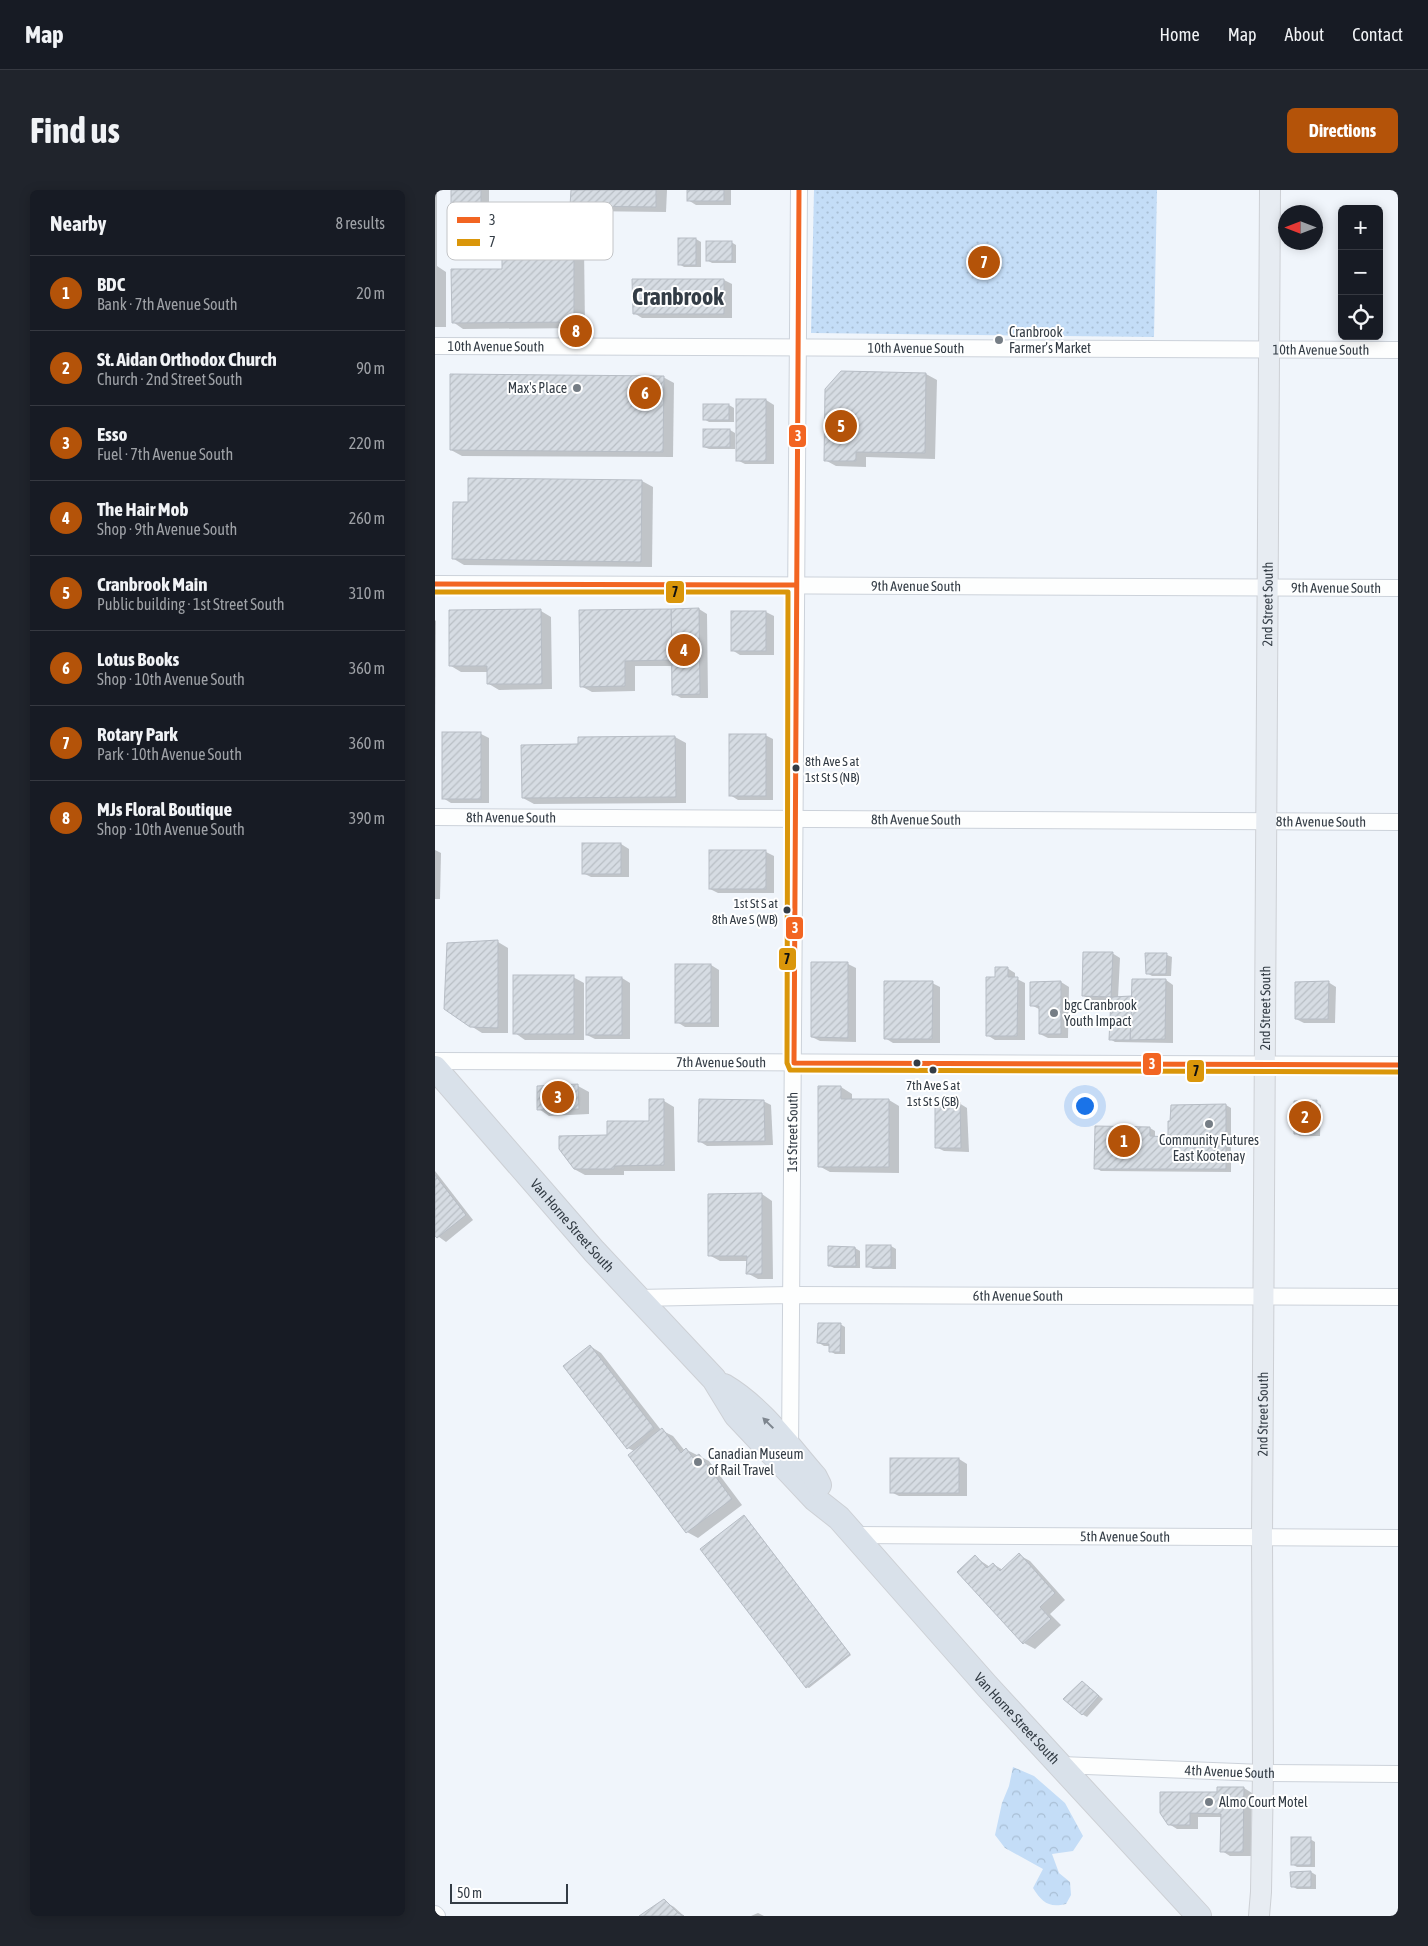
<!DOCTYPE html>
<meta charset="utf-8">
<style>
body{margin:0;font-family:"Asap Condensed",sans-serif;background:#20242c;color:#f1f3f6}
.controls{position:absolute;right:15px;top:15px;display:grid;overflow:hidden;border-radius:8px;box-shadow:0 2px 12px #0003}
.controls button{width:45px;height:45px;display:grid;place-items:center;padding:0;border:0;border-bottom:1px solid #363941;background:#171b24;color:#f1f3f6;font:25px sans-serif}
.compass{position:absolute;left:843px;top:15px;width:45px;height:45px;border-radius:50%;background:#171b24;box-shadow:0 2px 12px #0003;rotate:270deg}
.scale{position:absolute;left:15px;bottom:12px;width:118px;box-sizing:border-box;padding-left:5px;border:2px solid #333c45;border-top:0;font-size:14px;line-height:18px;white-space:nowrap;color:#333c45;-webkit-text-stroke:4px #fff;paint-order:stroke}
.you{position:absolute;left:649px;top:915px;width:18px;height:18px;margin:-12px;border:4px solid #fff;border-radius:50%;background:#1a73e8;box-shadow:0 0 0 8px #1a73e833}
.badge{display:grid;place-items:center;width:32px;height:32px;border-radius:50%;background:#b45309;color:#fff;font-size:16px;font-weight:700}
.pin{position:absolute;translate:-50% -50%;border:2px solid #fff;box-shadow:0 1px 5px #0006}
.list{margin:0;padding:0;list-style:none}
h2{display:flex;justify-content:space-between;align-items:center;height:65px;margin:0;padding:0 20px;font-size:21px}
h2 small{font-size:16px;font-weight:400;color:#9ea1a6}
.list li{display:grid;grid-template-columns:32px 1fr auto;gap:15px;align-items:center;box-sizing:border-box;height:75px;padding:0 20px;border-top:1px solid #363941}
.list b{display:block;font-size:19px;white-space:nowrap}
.list p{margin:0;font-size:16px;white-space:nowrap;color:#9ea1a6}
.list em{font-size:16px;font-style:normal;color:#9ea1a6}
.icon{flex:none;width:28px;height:28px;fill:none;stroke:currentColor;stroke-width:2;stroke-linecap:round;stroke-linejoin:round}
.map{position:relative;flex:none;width:963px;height:1726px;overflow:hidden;border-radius:8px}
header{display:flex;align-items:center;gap:30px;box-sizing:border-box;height:70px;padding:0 25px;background:#171b24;border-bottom:1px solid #363941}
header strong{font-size:24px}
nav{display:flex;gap:28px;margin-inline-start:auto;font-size:18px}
.intro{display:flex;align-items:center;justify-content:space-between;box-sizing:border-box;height:120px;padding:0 30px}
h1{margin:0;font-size:35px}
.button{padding:12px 22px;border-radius:8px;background:#b45309;color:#fff;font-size:18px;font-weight:700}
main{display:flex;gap:30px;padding:0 30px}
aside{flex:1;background:#171b24;border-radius:8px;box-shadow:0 2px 12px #0003}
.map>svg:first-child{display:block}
.forest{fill:url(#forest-crowns)}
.park{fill:url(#park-dots)}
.shadow{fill:#0003}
.building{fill:url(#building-hatch);stroke:#b7bdc5}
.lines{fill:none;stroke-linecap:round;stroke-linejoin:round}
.minor-casing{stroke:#ccd2da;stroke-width:18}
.major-casing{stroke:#cdd0d5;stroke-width:22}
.highway-casing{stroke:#cdd0d5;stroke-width:26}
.minor{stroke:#fdfefe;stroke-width:16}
.major{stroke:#e7ecf2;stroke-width:20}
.highway{stroke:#d9e1ea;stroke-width:24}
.bus-1-casing{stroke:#fff;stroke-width:9}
.bus-2-casing{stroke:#fff;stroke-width:9}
.bus-1{stroke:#f26522;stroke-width:5}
.bus-2{stroke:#da960a;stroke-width:5}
.oneway{fill:#7e868f}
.poi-dot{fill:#757d85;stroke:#fff;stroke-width:2}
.bus-dot{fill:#333c45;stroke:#fff;stroke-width:2}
.labels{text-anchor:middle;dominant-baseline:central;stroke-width:4;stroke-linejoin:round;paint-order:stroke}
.bus-label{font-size:13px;fill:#333c45;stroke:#fff;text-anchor:start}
.poi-label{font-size:14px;fill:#333c45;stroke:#fff;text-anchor:start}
.street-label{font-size:14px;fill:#333c45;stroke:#fff}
.town-label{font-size:24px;font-weight:bold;fill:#333c45;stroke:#fff}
.key{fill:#fff;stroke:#c2c4c7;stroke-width:1}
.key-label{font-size:14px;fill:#333c45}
.line-badge{stroke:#fff;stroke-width:2}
.badge-label{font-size:14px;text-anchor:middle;font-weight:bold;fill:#fff}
.pale-badge-label{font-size:14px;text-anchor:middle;font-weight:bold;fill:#111}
</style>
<header>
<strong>Map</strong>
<nav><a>Home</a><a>Map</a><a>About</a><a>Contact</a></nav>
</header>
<div class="intro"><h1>Find us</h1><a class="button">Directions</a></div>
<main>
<aside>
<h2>Nearby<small>8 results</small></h2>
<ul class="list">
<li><span class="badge">1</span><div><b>BDC</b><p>Bank · 7th Avenue South</p></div><em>20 m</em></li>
<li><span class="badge">2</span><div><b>St. Aidan Orthodox Church</b><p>Church · 2nd Street South</p></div><em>90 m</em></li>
<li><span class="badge">3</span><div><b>Esso</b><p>Fuel · 7th Avenue South</p></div><em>220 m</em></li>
<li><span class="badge">4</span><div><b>The Hair Mob</b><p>Shop · 9th Avenue South</p></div><em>260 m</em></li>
<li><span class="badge">5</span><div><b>Cranbrook Main</b><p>Public building · 1st Street South</p></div><em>310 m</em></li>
<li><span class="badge">6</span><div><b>Lotus Books</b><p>Shop · 10th Avenue South</p></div><em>360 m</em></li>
<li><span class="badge">7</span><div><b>Rotary Park</b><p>Park · 10th Avenue South</p></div><em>360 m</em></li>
<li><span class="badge">8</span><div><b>MJs Floral Boutique</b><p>Shop · 10th Avenue South</p></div><em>390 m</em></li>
</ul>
</aside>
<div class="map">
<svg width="963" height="1726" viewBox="0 0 963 1726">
<defs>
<pattern id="forest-crowns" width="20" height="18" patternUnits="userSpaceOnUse" patternTransform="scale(1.25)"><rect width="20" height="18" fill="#c4ddf7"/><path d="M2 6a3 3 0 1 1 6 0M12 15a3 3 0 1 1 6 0" fill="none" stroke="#a9bfd5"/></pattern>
<pattern id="park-dots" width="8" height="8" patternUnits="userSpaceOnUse" patternTransform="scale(1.25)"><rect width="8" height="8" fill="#c4ddf7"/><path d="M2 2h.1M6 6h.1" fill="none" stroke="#a9bfd5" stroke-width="1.8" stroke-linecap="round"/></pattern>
<pattern id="building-hatch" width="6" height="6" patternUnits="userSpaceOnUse" patternTransform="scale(1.25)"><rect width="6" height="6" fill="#d6dce3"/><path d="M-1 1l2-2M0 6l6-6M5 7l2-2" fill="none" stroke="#b8bec4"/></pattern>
</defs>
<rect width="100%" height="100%" fill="#f0f5fb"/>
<path class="forest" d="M578 1577 599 1586 630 1613 648 1646 638 1661 617 1664 624 1683 635 1692 636 1705 631 1714C613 1718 607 1712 598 1698L608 1679 570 1658 560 1645 567 1613 574 1596Z"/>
<path class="park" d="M379 0H722L719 147 376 143Z"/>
<g class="shadow">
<path d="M0 0H2V76L11 82V137H0Z"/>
<path d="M17 0H54V28H25L17 24Z"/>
<path d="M138 0H232L231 22 147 21 137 15Z"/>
<path d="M253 0H296V15H261L253 10Z"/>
<path d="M261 49 266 52V77H249L244 74Z"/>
<path d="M139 50 149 56 150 138 28 139 18 132 68 80Z"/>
<path d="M296 52 301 55V73H277L272 70Z"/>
<path d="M289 90 297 94V128H207L199 123Z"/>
<path d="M491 184 502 190 500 269 431 267V277L401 276 390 270Z"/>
<path d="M228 187 239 193 238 267 27 266 16 260Z"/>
<path d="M331 210 339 215V274H310L302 270Z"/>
<path d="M294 215 299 218V232H274L269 229Z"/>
<path d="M295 240 300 243V259H274L269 257Z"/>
<path d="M207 291 218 297 217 377 29 375 19 369 34 314Z"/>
<path d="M264 419 272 424 273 508H246L239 504 238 476H200V501L157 502 146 496Z"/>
<path d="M106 421 116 427 117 499 64 500 54 494 53 482H26L16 476Z"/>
<path d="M331 422 339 426V465H305L297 460Z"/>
<path d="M0 430 1 431 0 571Z"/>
<path d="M8 544H46L54 548V613H16L8 608Z"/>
<path d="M330 545 338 549V610H303L295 605Z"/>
<path d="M240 547 251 553V613L99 614 88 608 145 556V548Z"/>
<path d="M148 654H186L194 659V687H156L148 683Z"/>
<path d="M0 660 6 663 5 709H0Z"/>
<path d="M331 662 339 666V703H283L275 699Z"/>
<path d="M63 752 73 758V843H47L36 836Z"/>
<path d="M677 763 685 768 683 808H698L731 790 738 795V853L680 852 675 849 677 810H657L649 806Z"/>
<path d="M732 765 737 767 736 786H717L712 783Z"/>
<path d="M413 774 421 778V852L385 851 377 847Z"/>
<path d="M276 775 284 780V837H250L242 832Z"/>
<path d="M572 778 580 783V788L590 793V850H560L552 845 562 788Z"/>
<path d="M138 787 149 793V850H90L80 843Z"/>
<path d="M187 788 195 793V849H160L152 845Z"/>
<path d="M626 792 634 797 633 848H613L605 844 606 820 596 815 597 793Z"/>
<path d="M893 792 901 797 900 833H869L861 829Z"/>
<path d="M497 793 505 797V853H458L450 848Z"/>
<path d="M143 896 154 902V924L114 926 104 919Z"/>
<path d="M406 897 417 904V910H454L464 916V983L395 982 384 976Z"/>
<path d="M229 911 239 917 240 981H189V985H150L139 979 173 947 215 932Z"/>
<path d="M328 911 336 915 338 955 272 956 264 951Z"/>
<path d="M881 912 886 915 885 946H865L860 943Z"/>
<path d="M524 913 532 918 534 962 509 961 501 957Z"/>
<path d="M791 915 796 918V982L666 981 661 978 715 938 720 941V948H734Z"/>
<path d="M0 981 38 1030 11 1052 0 1044Z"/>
<path d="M327 1004 337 1011 338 1089H323L312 1083 313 1071H285L274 1065Z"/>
<path d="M456 1056 461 1059V1079H438L433 1076V1057Z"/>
<path d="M420 1058 425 1061V1078H399L394 1075Z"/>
<path d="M405 1134 410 1137V1164H400L395 1161V1156H389L384 1153Z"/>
<path d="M155 1156 166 1163 226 1240 238 1246 250 1261 252 1260 274 1271 307 1315 263 1348 252 1342 199 1261 193 1258Z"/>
<path d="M524 1269 532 1274V1306H464L456 1302Z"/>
<path d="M311 1328 416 1465 374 1498 372 1497Z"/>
<path d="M584 1365 595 1371 630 1410 615 1424 626 1435 600 1459 589 1453 524 1382 540 1367 555 1377 558 1374 568 1380Z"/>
<path d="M652 1495 668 1509 652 1527 647 1524Z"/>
<path d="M809 1598 817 1603 816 1666H795L787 1661V1627H763V1639H742L734 1634 784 1604Z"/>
<path d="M875 1649 880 1652V1677H862L857 1674Z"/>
<path d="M876 1682 881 1685V1699H862L857 1696Z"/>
<path d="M229 1711 239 1717 249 1726H206Z"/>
<path d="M323 1723 329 1726H316Z"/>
</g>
<g class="building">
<rect x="16" y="0" width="30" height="24"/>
<path d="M136 0H221V17L135 16Z"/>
<rect x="252" y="0" width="37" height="11"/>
<path d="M139 48V132L17 133 16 79H67V49Z"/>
<rect x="243" y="48" width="18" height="27"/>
<rect x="271" y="51" width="26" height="20"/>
<path d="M197 89H289V124H198Z"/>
<path d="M406 181 491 183 490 263 421 262V271H389L390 199Z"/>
<path d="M15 184 229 186 228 262 15 260Z"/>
<rect x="301" y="209" width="30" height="62"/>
<rect x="268" y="214" width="26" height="16"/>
<rect x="268" y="239" width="27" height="18"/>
<path d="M33 288 207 290 206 372 17 369 18 312H33Z"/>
<path d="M264 418 265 504 237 505 236 419Z"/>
<path d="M106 419 107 494H52V476H14V420Z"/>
<path d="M236 419 237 470 190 471V496L145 497 144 420Z"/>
<rect x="296" y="421" width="35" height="40"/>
<rect x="7" y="542" width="39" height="67"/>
<rect x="294" y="544" width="37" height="62"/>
<path d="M240 546 241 607 87 608 86 555 143 554V547Z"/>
<rect x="147" y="653" width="39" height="31"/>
<rect x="274" y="660" width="57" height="39"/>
<path d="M63 750V838L35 837 9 819 12 753Z"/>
<path d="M648 762H678L676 807 647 806Z"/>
<path d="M710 763H732L731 784H711Z"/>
<path d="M376 772H413V848L376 847Z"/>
<rect x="240" y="774" width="36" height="59"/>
<path d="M560 777H573V787H583L582 846H551V787H560Z"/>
<rect x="78" y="785" width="61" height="59"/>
<rect x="151" y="787" width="36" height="58"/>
<path d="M697 789H731L730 849 695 850Z"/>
<path d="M449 791H498L497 849H449Z"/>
<path d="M626 791V844H604V816H595V792Z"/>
<path d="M894 791 893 829H860V792Z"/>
<path d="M697 806 695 850H674L676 807Z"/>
<path d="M143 894 144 919 102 920V896Z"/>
<path d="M383 896H406V909H454V977H383Z"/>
<path d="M214 909H229V975L179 976V979H139L124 959V946L172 945V931H214Z"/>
<path d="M264 909 329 910 330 951 263 952Z"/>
<path d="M882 910 880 944H859V911Z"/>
<path d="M525 912 526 958H500V913Z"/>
<path d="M791 914V979H659L660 936 715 937V946L733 947V931H735L736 915Z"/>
<path d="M0 985 31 1025 2 1048 0 1046Z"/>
<path d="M327 1003V1084H311L312 1066H273V1004Z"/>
<rect x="431" y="1055" width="25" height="22"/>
<path d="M393 1056 420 1057 421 1076H393Z"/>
<path d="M383 1133H406L405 1162H394V1154L382 1153Z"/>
<path d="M155 1155 219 1238 192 1259 128 1176Z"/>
<path d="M227 1238 246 1263 251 1258 258 1268 264 1264 297 1309 251 1343 193 1265Z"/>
<rect x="455" y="1268" width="69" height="35"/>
<path d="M309 1325 415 1464 371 1498 265 1359Z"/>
<path d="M584 1363 620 1403 605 1417 616 1429 588 1454 522 1382 540 1365 552 1378 558 1373 565 1381Z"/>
<path d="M647 1491 664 1506 647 1525 628 1509Z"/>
<path d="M782 1597H809L808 1662H785L786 1624 755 1623V1635H733L725 1623V1602H782Z"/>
<rect x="856" y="1647" width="20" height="28"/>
<path d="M876 1681V1697H856L855 1682Z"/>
<path d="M229 1709 243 1723 249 1726H204Z"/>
</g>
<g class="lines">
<defs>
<g id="minor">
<path id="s1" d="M0 156 963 160"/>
<path id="s2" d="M0 394 963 398"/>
<path id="s3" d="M0 627 963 632"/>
<path id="s4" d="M0 871 963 875"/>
<path id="s5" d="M202 1108 357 1105 963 1107"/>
<path id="s6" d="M355 1263 364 0"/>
<path id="s7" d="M418 1345 963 1348"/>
<path id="s8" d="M626 1575 828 1583 963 1584"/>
<path d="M0 1724 2 1726"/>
</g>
<g id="major">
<path id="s9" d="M824 1726 826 1702 828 1583 827 1347 835 0"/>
</g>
<g id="highway">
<path id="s10" d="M0 878 159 1061 279 1189 301 1225 380 1309 404 1328 552 1496 764 1726"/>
<path d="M289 1196C326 1218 352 1255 380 1287L384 1295"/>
</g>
</defs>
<use href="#minor" class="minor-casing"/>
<use href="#major" class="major-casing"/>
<use href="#highway" class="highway-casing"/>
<use href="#minor" class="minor"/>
<use href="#major" class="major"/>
<use href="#highway" class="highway"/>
<defs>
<g id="bus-1">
<path d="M364 0 359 873 963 875"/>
<path d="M0 394 361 395"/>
</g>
<path id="bus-2" d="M0 402H353L352 873 355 880 963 882"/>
</defs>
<use href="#bus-1" class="bus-1-casing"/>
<use href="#bus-2" class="bus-2-casing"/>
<use href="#bus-1" class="bus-1"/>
<use href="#bus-2" class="bus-2"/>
</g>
<defs><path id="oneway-solid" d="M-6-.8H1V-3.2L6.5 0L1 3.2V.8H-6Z" transform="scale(1.25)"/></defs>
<use class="oneway" href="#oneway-solid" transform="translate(333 1233) rotate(-135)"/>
<g class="poi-dot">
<circle cx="564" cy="150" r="5"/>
<circle cx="142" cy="198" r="5"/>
<circle cx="619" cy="823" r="5"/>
<circle cx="774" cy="934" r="5"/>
<circle cx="263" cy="1272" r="5"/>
<circle cx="774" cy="1612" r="5"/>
</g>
<g class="bus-dot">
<circle cx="361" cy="578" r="4.5"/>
<circle cx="352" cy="720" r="4.5"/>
<circle cx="482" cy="873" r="4.5"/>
<circle cx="498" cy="880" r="4.5"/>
</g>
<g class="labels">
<g class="bus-label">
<text x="370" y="571">8th Ave S at<tspan x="370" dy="16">1st St S (NB)</tspan></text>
<text x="343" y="713" text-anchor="end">1st St S at<tspan x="343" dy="16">8th Ave S (WB)</tspan></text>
<text x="498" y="895" text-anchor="middle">7th Ave S at<tspan x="498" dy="16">1st St S (SB)</tspan></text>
</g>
<g class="poi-label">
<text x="574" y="142">Cranbrook<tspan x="574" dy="16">Farmer’s Market</tspan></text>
<text x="132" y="198" text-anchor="end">Max's Place</text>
<text x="629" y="815">bgc Cranbrook<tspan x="629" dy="16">Youth Impact</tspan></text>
<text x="774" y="950" text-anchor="middle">Community Futures<tspan x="774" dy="16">East Kootenay</tspan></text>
<text x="273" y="1264">Canadian Museum<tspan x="273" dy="16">of Rail Travel</tspan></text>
<text x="784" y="1612">Almo Court Motel</text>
</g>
<g class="street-label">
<text stroke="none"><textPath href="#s1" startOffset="61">10th Avenue South</textPath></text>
<text stroke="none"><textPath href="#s1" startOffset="481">10th Avenue South</textPath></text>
<text stroke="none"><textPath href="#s1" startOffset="886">10th Avenue South</textPath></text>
<text stroke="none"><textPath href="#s2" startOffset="481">9th Avenue South</textPath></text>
<text stroke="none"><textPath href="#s2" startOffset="901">9th Avenue South</textPath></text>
<text stroke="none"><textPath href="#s9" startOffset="1312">2nd Street South</textPath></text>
<text stroke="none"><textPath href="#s3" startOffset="76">8th Avenue South</textPath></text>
<text stroke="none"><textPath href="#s3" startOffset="481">8th Avenue South</textPath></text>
<text stroke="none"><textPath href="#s3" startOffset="886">8th Avenue South</textPath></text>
<text stroke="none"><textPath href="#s9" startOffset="908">2nd Street South</textPath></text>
<text stroke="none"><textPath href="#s4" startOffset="286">7th Avenue South</textPath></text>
<text stroke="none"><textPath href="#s6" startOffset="321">1st Street South</textPath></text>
<text stroke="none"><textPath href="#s10" startOffset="209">Van Horne Street South</textPath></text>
<text stroke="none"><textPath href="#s5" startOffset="381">6th Avenue South</textPath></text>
<text stroke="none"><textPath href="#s9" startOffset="502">2nd Street South</textPath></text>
<text stroke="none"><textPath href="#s7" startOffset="272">5th Avenue South</textPath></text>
<text stroke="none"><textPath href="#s10" startOffset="874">Van Horne Street South</textPath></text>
<text stroke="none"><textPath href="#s8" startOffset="169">4th Avenue South</textPath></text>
</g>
<g class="town-label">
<text x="243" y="106">Cranbrook</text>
</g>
</g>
<rect x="12" y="12" width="166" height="58" rx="8" class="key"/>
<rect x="22" y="27" width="23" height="6" fill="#f26522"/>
<rect x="22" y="49" width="23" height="7" fill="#da960a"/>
<g class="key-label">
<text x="54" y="35">3</text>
<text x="54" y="57">7</text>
</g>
<g class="line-badge">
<rect x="353" y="234" width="19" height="24" rx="5" fill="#f26522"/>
<rect x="230" y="390" width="20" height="24" rx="5" fill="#da960a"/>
<rect x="350" y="726" width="19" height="24" rx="5" fill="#f26522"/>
<rect x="343" y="757" width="19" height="24" rx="5" fill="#da960a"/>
<rect x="707" y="862" width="20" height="24" rx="5" fill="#f26522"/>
<rect x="751" y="869" width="19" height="24" rx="5" fill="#da960a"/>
</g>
<g class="badge-label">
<text x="363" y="251">3</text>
<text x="360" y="743">3</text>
<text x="717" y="879">3</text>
</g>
<g class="pale-badge-label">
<text x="240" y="407">7</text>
<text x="352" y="774">7</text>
<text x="761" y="886">7</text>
</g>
</svg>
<div class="controls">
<button>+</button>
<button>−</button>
<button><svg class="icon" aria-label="locate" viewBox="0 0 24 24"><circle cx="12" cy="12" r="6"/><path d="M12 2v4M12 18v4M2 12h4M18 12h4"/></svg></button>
</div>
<svg class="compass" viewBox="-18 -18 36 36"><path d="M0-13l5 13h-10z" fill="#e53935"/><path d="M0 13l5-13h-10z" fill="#9ea1a6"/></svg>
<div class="scale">50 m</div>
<div class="you"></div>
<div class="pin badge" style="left:689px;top:951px">1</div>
<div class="pin badge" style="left:870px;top:927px">2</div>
<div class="pin badge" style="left:123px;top:907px">3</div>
<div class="pin badge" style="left:249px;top:460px">4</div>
<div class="pin badge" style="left:406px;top:236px">5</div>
<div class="pin badge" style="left:210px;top:203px">6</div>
<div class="pin badge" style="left:549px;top:72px">7</div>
<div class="pin badge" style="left:141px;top:141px">8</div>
</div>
</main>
